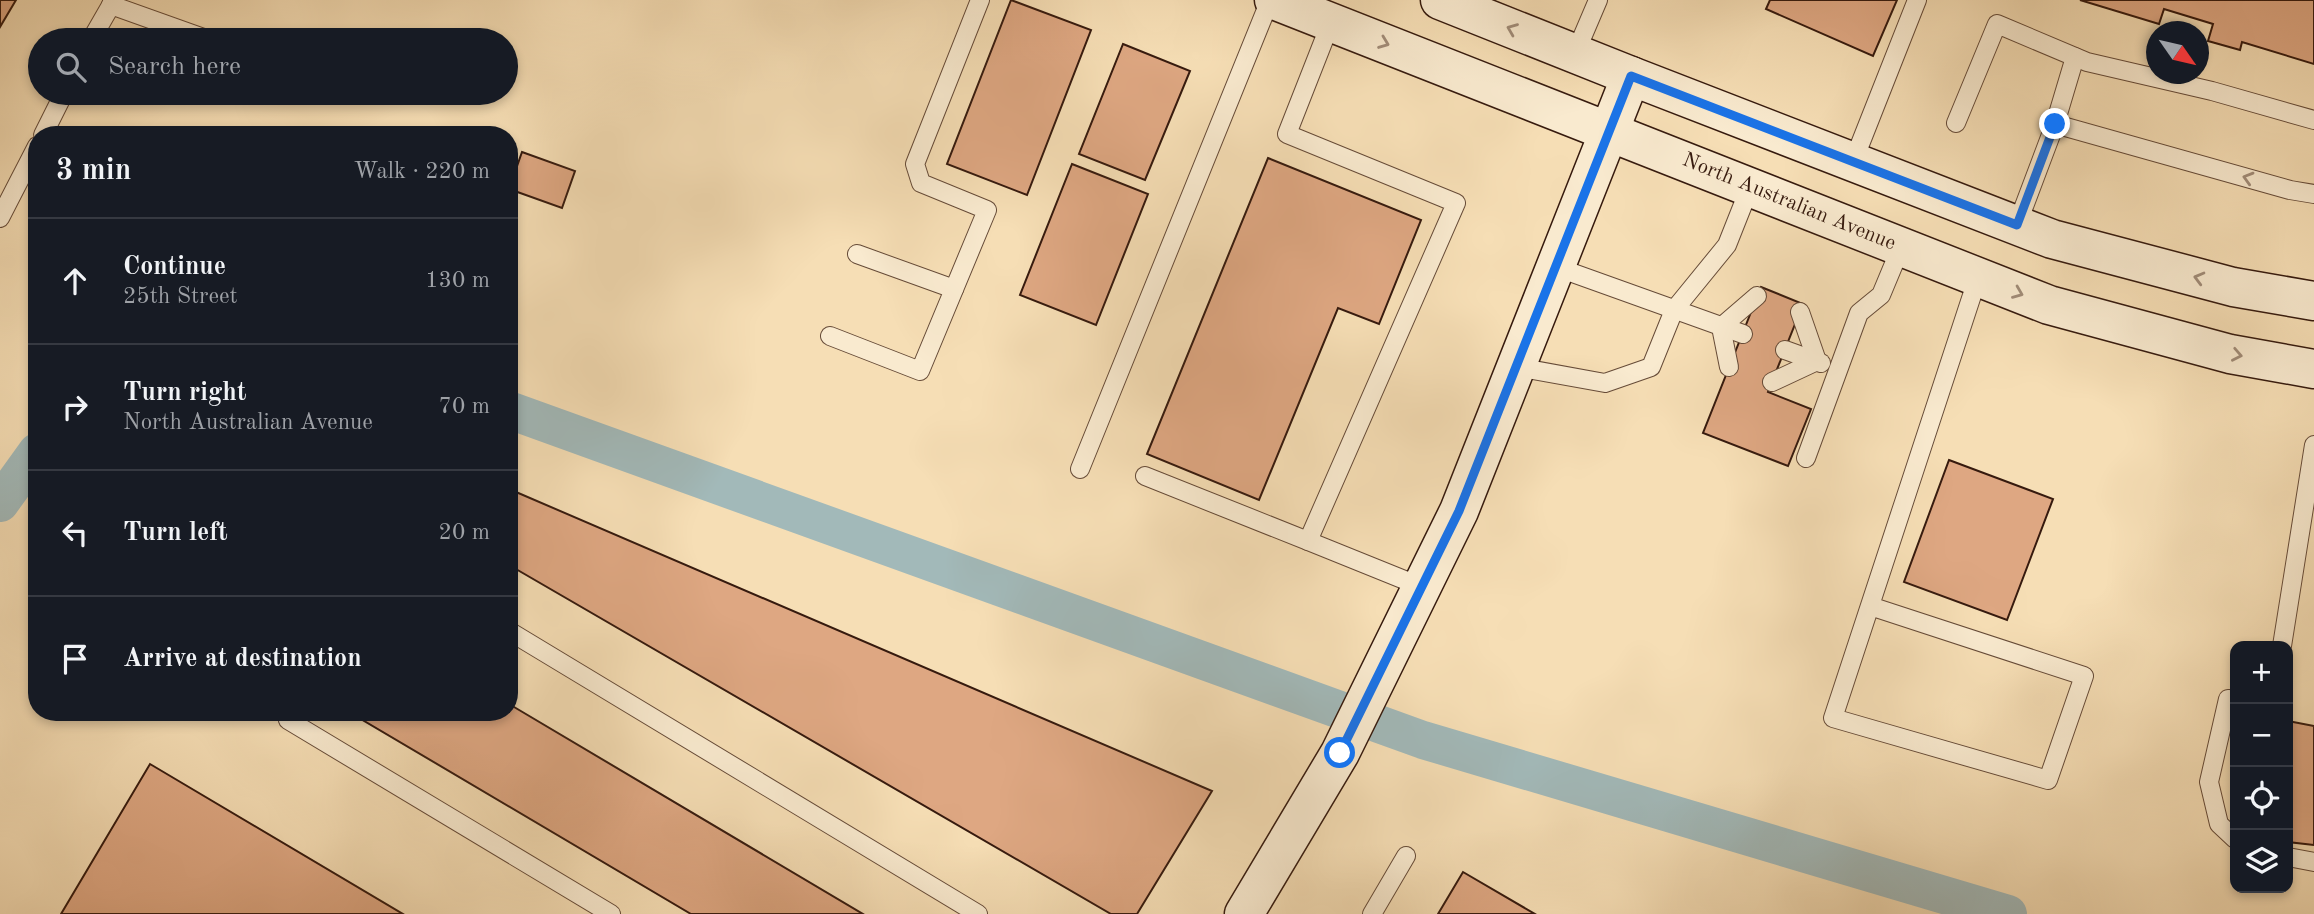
<!DOCTYPE html>
<meta charset="utf-8">
<style>
body{margin:0;font-family:"Old Standard TT",serif;background:#20242c;color:#f1f3f6}
.controls{position:absolute;right:21px;bottom:21px;display:grid;overflow:hidden;border-radius:14px;box-shadow:0 4px 10px #0003}
.controls button{width:63px;height:63px;display:grid;place-items:center;padding:0;border:0;border-bottom:2px solid #363941;background:#171b24;color:#f1f3f6;font:35px sans-serif}
.compass{position:absolute;left:2146px;top:21px;width:63px;height:63px;border-radius:50%;background:#171b24;box-shadow:0 4px 10px #0003;rotate:124deg}
.stop{position:absolute;width:21px;height:21px;margin:-16px;border:5px solid #1a73e8;border-radius:50%;background:#fff}
.stop.end{background:#1a73e8;border-color:#fff;box-shadow:0 2px 7px #0008}
.list{margin:0;padding:0;list-style:none}
h2{display:flex;justify-content:space-between;align-items:center;height:91px;margin:0;padding:0 28px;font-size:30px}
h2 small{font-size:23px;font-weight:400;color:#9ea1a6}
.list li{display:grid;grid-template-columns:46px 1fr auto;gap:21px;align-items:center;box-sizing:border-box;height:126px;padding:0 28px;border-top:2px solid #363941}
.list b{display:block;font-size:26px;white-space:nowrap}
.list p{margin:0;font-size:23px;white-space:nowrap;color:#9ea1a6}
.list em{font-size:23px;font-style:normal;color:#9ea1a6}
.icon{flex:none;width:38px;height:38px;fill:none;stroke:currentColor;stroke-width:2;stroke-linecap:round;stroke-linejoin:round}
.map{position:relative;flex:none;width:2314px;height:914px;overflow:hidden}
.search{position:absolute;background:#171b24;box-shadow:0 4px 10px #0003;left:28px;top:28px;width:490px;height:77px;display:flex;align-items:center;gap:18px;box-sizing:border-box;padding:0 24px;border-radius:38px;color:#9ea1a6;font-size:26px}
.panel{position:absolute;background:#171b24;box-shadow:0 4px 10px #0003;left:28px;top:126px;width:490px;height:595px;border-radius:28px}
.map>svg:first-child{display:block}
.lines{fill:none;stroke-linecap:round;stroke-linejoin:round}
.canal{stroke:#a2b9b9;stroke-width:38}
.building{fill:#dea782;stroke:#361a0e;stroke-width:2}
.lane-casing{stroke:#664b38;stroke-width:20}
.secondary-casing{stroke:#361a0e;stroke-width:41}
.lane{stroke:#f9eacf;stroke-width:18}
.secondary{stroke:#f9eacf;stroke-width:38}
.oneway{stroke:#a18c78}
.route{stroke:#1a73e8;stroke-width:9}
.labels{text-anchor:middle;dominant-baseline:central;stroke-width:6;stroke-linejoin:round;paint-order:stroke}
.street-label{font-size:21px;fill:#361a0e;stroke:#f9eacf}
</style>
<div class="map">
<svg width="2314" height="914" viewBox="0 0 2314 914">
<rect width="100%" height="100%" fill="#f6deb5"/>
<filter id="stains"><feTurbulence type="fractalNoise" baseFrequency=".00286" numOctaves="4"/><feColorMatrix values="0 0 0 0 .2 0 0 0 0 .09 0 0 0 0 .02 0 0 0 .5 -.17"/></filter>
<radialGradient id="worn" r=".72"><stop offset=".6" stop-color="#630" stop-opacity="0"/><stop offset="1" stop-color="#630" stop-opacity=".3"/></radialGradient>
<g class="lines">
<g class="canal">
<path d="M509 410 1423 740 2008 914"/>
<path d="M0 503 37 452"/>
</g>
</g>
<g class="building">
<path d="M0 0H16L0 27Z"/>
<path d="M1011 0 1091 30 1027 195 947 164Z"/>
<path d="M1770 0H1897L1873 56 1766 9Z"/>
<path d="M2080 0H2314V64L2242 42 2240 50 2208 41 2213 24 2164 9 2159 24Z"/>
<path d="M1123 44 1190 71 1145 180 1079 154Z"/>
<path d="M522 152 575 171 562 208 509 189Z"/>
<path d="M1268 158 1421 220 1379 324 1338 308 1259 500 1147 454Z"/>
<path d="M1072 164 1148 194 1096 325 1020 295Z"/>
<path d="M1761 287 1803 304 1768 392 1811 409 1788 466 1703 433Z"/>
<path d="M1949 460 2053 499 2007 620 1904 582Z"/>
<path d="M509 489 1212 791 1137 914H1111L509 565Z"/>
<path d="M509 704 863 914H691L349 712H509Z"/>
<path d="M2288 721 2314 726V845L2288 842Z"/>
<path d="M150 764 403 914H61Z"/>
<path d="M1463 872 1535 914H1438Z"/>
</g>
<g class="lines">
<defs>
<g id="lane">
<path d="M111 5 209 40"/>
<path d="M1331 22 1287 134 1456 203 1308 541 1422 587"/>
<path d="M91 40 114 0"/>
<path d="M1575 54 1598 0"/>
<path d="M1956 123 1997 24 2087 62 2212 91 2314 120"/>
<path d="M2055 124 2290 190 2314 194"/>
<path d="M43 135 64 93"/>
<path d="M1853 162 1917 0"/>
<path d="M0 218 37 146"/>
<path d="M2017 225 2055 124 2075 57"/>
<path d="M857 254 954 289"/>
<path d="M1556 267 1743 334"/>
<path d="M830 336 920 371 987 210 921 183 915 164 980 0"/>
<path d="M1785 350 1821 363"/>
<path d="M1517 367 1605 383 1651 367 1674 310 1727 245 1750 187"/>
<path d="M1729 367 1721 327 1757 296"/>
<path d="M1772 382 1817 361 1800 312"/>
<path d="M1806 458 1859 313 1881 295 1901 247"/>
<path d="M1080 469 1270 0"/>
<path d="M1145 476 1308 541"/>
<path d="M1870 606 2084 676 2048 780 1833 718C1881 571 1930 424 1978 277"/>
<path d="M509 631 978 914"/>
<path d="M2282 646 2314 445"/>
<path d="M2235 700 2228 699 2209 782 2219 824 2235 839"/>
<path d="M288 720 611 914"/>
<path d="M2288 857 2314 862"/>
<path d="M1372 914 1406 856"/>
</g>
<g id="secondary">
<path d="M1274 0 2049 305 2230 354 2314 369"/>
<path d="M1440 0 1631 76 2052 239 2233 287 2314 301"/>
<path d="M1244 914 1340 753 1459 511 1631 76"/>
</g>
</defs>
<use href="#lane" class="lane-casing"/>
<use href="#secondary" class="secondary-casing"/>
<use href="#lane" class="lane"/>
<use href="#secondary" class="secondary"/>
</g>
<defs><path id="oneway-chevron" d="M-2-3.5L2.5 0L-2 3.5" fill="none" stroke-width="1.6" stroke-linecap="round" stroke-linejoin="round" transform="scale(1.75)"/></defs>
<g class="oneway">
<use href="#oneway-chevron" transform="translate(1512 29) rotate(-158)"/>
<use href="#oneway-chevron" transform="translate(1384 43) rotate(21)"/>
<use href="#oneway-chevron" transform="translate(2248 178) rotate(-164)"/>
<use href="#oneway-chevron" transform="translate(2199 278) rotate(-165)"/>
<use href="#oneway-chevron" transform="translate(2018 293) rotate(22)"/>
<use href="#oneway-chevron" transform="translate(2237 355) rotate(11)"/>
</g>
<g class="lines">
<path class="route" d="M1340 753 1459 511 1631 76 2017 225 2055 124"/>
</g>
<g class="labels">
<g class="street-label">
<text transform="translate(1789 202) rotate(22)">North Australian Avenue</text>
</g>
</g>
<rect width="100%" height="100%" filter="url(#stains)"/>
<rect width="100%" height="100%" fill="url(#worn)"/>
</svg>
<div class="controls">
<button>+</button>
<button>−</button>
<button><svg class="icon" aria-label="locate" viewBox="0 0 24 24"><circle cx="12" cy="12" r="6"/><path d="M12 2v4M12 18v4M2 12h4M18 12h4"/></svg></button>
<button><svg class="icon" aria-label="layers" viewBox="0 0 24 24"><path d="M12 4l9 5-9 5-9-5zM3 14l9 5 9-5"/></svg></button>
</div>
<svg class="compass" viewBox="-18 -18 36 36"><path d="M0-13l5 13h-10z" fill="#e53935"/><path d="M0 13l5-13h-10z" fill="#9ea1a6"/></svg>
<div class="stop" style="left:1340px;top:753px"></div>
<div class="stop end" style="left:2055px;top:124px"></div>
<div class="search"><svg class="icon" aria-label="search" viewBox="0 0 24 24"><circle cx="10" cy="10" r="6"/><path d="M15 15l6 6"/></svg>Search here</div>
<section class="panel">
<h2>3 min<small>Walk · 220 m</small></h2>
<ul class="list">
<li><svg class="icon" aria-label="ahead" viewBox="0 0 24 24"><path d="M12 20V5M6 11l6-6 6 6"/></svg><div><b>Continue</b><p>25th Street</p></div><em>130 m</em></li>
<li><svg class="icon" aria-label="right" viewBox="0 0 24 24"><path d="M7 20v-9h11M14 6l5 5-5 5"/></svg><div><b>Turn right</b><p>North Australian Avenue</p></div><em>70 m</em></li>
<li><svg class="icon" aria-label="left" viewBox="0 0 24 24"><path d="M17 20v-9H6M10 6l-5 5 5 5"/></svg><div><b>Turn left</b></div><em>20 m</em></li>
<li><svg class="icon" aria-label="arrive" viewBox="0 0 24 24"><path d="M6 21V4h12l-3 4 3 4H6"/></svg><div><b>Arrive at destination</b></div></li>
</ul>
</section>
</div>
